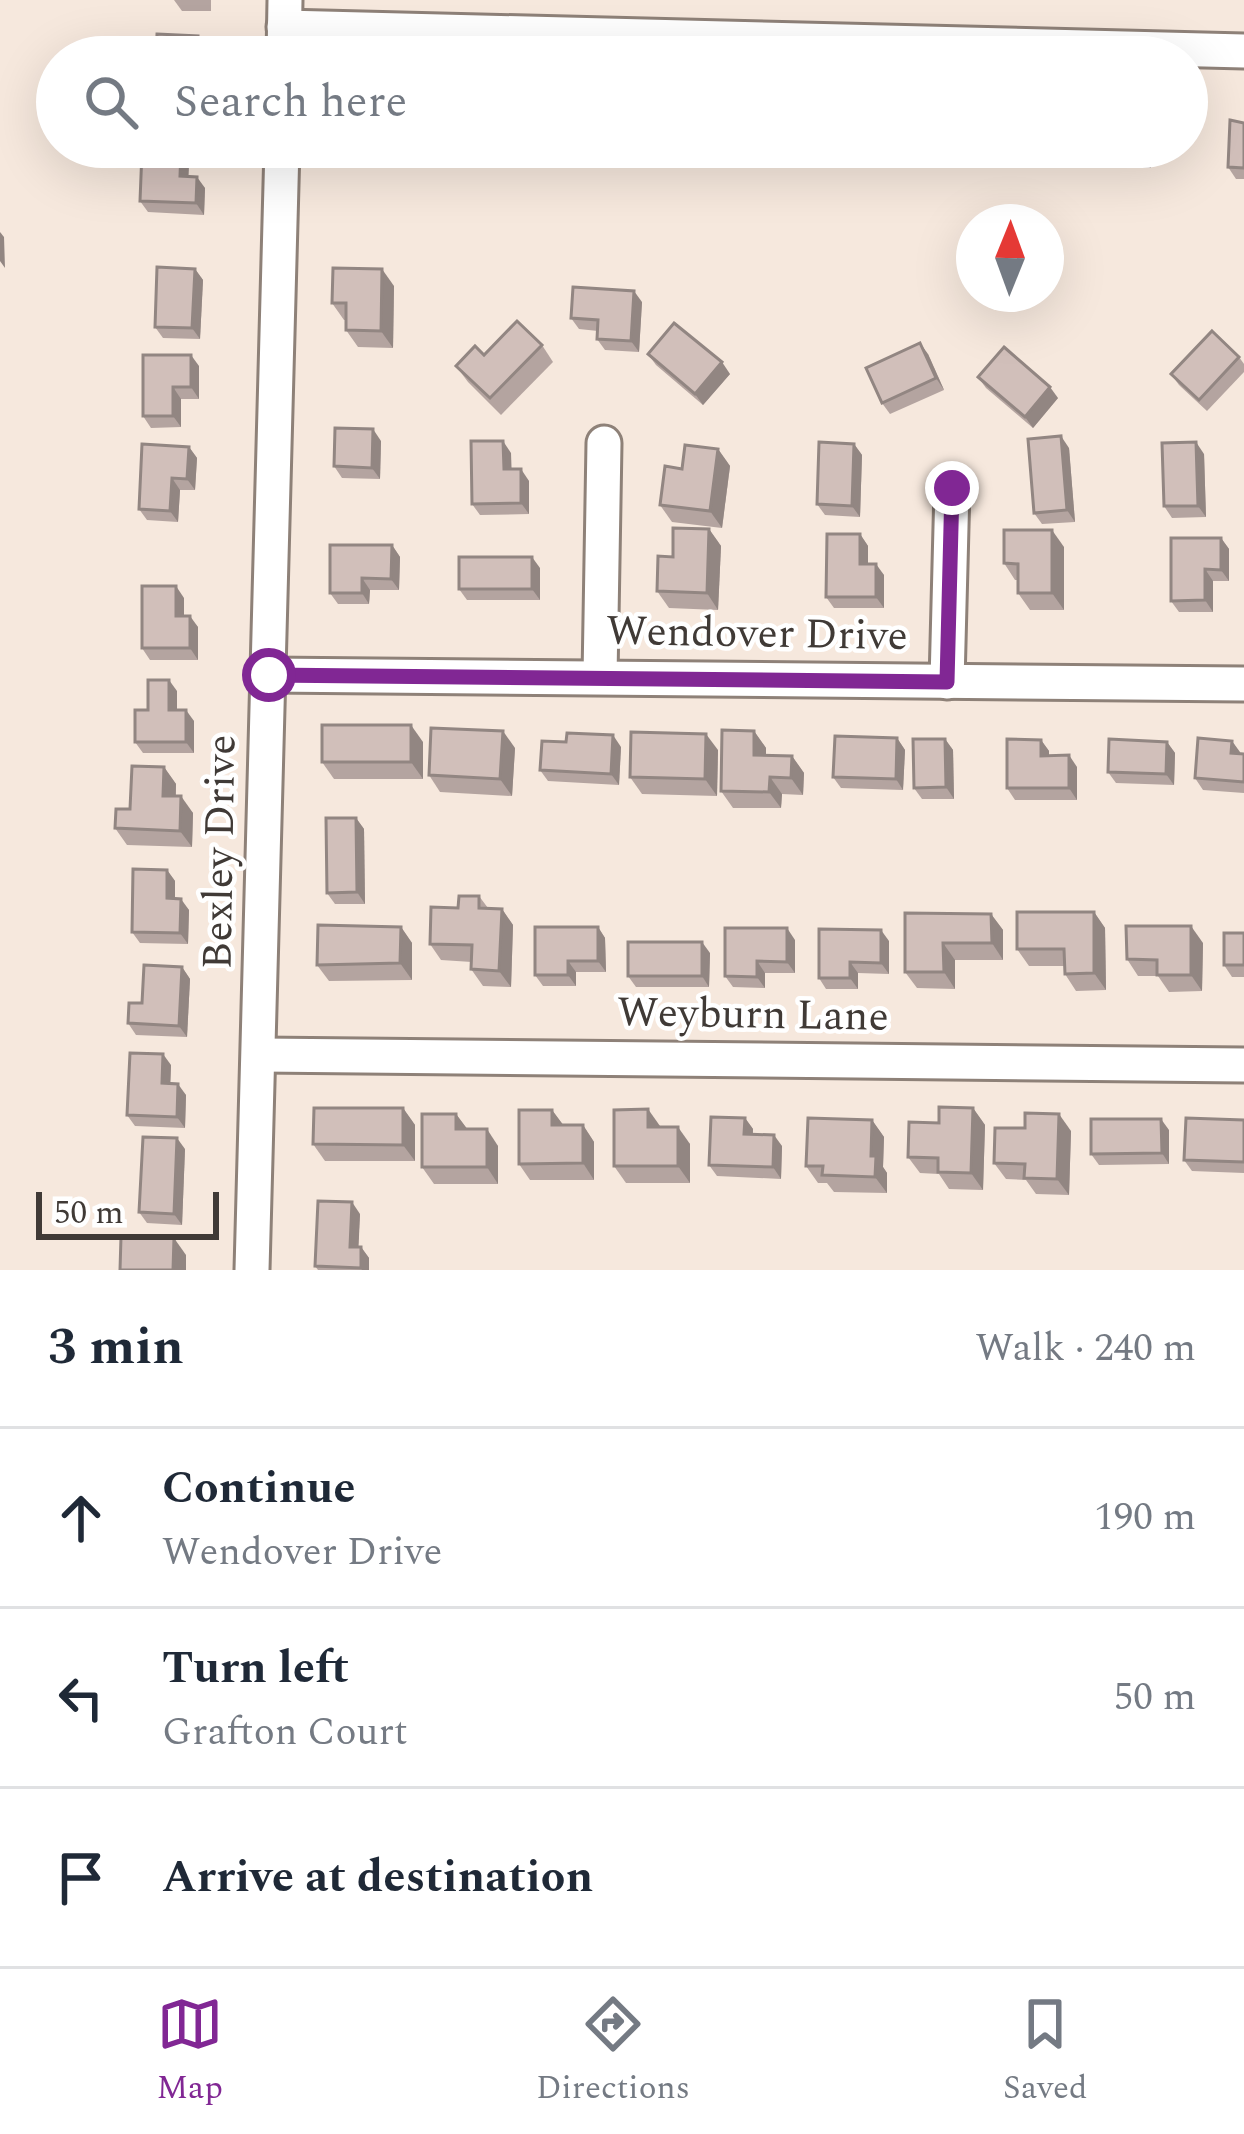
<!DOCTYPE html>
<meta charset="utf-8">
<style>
body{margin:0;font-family:Spectral,serif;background:#f2f2f3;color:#1f2937}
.compass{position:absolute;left:956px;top:204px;width:108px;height:108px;border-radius:50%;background:#fff;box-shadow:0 12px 48px #0002;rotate:1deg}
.scale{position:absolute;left:36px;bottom:30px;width:183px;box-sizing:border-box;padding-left:12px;border:6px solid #403a36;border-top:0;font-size:33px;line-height:42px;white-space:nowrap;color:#403a36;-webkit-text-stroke:9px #fff;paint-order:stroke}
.stop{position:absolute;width:36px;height:36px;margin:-27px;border:9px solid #812794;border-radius:50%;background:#fff}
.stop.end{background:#812794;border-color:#fff;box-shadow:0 3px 12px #0008}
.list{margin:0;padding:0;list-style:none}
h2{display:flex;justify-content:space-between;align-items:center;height:156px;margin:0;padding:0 48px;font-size:51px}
h2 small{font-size:39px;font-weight:400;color:#747a83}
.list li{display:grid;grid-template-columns:78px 1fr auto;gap:36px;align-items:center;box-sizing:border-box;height:180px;padding:0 48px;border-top:3px solid #e0e1e3}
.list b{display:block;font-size:45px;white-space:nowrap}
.list p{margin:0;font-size:39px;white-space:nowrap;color:#747a83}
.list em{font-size:39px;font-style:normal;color:#747a83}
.icon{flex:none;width:66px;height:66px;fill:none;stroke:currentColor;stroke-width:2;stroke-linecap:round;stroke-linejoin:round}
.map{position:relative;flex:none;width:1244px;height:1270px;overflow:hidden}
.search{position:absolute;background:#fff;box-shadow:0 12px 48px #0002;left:36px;right:36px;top:36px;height:132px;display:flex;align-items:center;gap:30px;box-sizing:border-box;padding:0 42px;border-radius:66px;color:#747a83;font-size:45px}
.sheet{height:696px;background:#fff}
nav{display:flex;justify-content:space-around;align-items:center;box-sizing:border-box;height:168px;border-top:3px solid #e0e1e3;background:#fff;font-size:33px;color:#747a83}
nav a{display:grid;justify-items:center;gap:6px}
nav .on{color:#812794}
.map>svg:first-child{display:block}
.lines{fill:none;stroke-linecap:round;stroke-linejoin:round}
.minor-casing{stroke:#8e8178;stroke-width:39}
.minor{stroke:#fff;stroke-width:33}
.wall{fill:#b4a4a0}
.shaded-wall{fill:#928682}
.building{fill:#d1bfba;stroke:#928682;stroke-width:3}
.route{stroke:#812794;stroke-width:15}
.labels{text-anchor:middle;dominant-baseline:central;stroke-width:9;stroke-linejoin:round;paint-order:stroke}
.street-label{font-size:42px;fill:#403a36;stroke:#fff}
</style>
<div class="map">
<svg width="1244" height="1270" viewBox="0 0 1244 1270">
<rect width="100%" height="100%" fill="#f6e8dd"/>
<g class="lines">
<defs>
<g id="minor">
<path d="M284 27 1244 51"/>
<path d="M284 57 285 0"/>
<path d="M269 675 1244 684"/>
<path d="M600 677 604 443"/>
<path d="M947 682 952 488"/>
<path d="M261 1055 1244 1065"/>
<path d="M252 1270 282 147"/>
</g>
</defs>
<use href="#minor" class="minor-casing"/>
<use href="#minor" class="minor"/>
</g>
<g class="wall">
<path d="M174 0H211V11H182Z"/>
<path d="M1244 123V179H1236L1228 167Z"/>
<path d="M530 147H614V157L564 156V166H542Z"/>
<path d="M666 147H733V159L673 158Z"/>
<path d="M931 147V162H880L872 150Z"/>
<path d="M994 147H1049V165L1002 166 994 154Z"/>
<path d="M1151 147V168L1100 167 1092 156Z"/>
<path d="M181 152 189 163 188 177 205 188 204 215 148 212 140 201Z"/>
<path d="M195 269 203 280 200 339 163 338 155 327Z"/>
<path d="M394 286 393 348 358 347 346 330V320H344L332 303Z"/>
<path d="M642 302 639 352 605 350 597 339 598 331 579 329 571 318Z"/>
<path d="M542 345 553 362 501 415 468 382 456 366 484 355Z"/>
<path d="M648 354 730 374 703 405 656 365Z"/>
<path d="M928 354 944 390 890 414 882 403Z"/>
<path d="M143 355 199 366V399H181V427L151 428 143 416Z"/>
<path d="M1239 357 1244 364V372L1207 411 1179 385 1171 374Z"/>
<path d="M978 377 1058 398 1033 428 986 388Z"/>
<path d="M381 441 380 479 342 478 334 466Z"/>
<path d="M854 444 862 455 860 517 825 515 817 504Z"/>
<path d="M189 447 197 458 195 490H180L178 522 147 520 139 509Z"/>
<path d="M1069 448 1075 522 1042 524 1034 513Z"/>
<path d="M718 449 730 466 722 528 672 522 660 505 682 469Z"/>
<path d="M511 453V469L529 481V514L480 515 472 504Z"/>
<path d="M1204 454 1206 517 1172 518 1164 506Z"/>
<path d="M709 529 721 546 718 610 669 608 657 591 673 557Z"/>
<path d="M860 534 868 546V564L884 575V608H834L826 597Z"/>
<path d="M1221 538 1229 549V581H1213V612H1179L1171 601Z"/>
<path d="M392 545 400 557 399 590H370L369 604H338L330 593Z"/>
<path d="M1064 547V610H1030L1018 593V580H1015L1004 563Z"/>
<path d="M540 568V600H467L459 589Z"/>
<path d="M184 598V616L198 627V660H150L142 648Z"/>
<path d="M177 691V710L194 721V753H143L135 742 148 710Z"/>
<path d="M754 731 766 748V755L792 756 804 773 803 795 782 794 781 808H733L721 791Z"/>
<path d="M897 738 905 750 903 790 841 788 833 777Z"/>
<path d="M945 739 953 750 954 799H922L914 788Z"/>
<path d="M1041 740 1049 751V756L1077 767V800H1015L1007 788Z"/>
<path d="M1232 741 1240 754H1244V793L1203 790 1195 778Z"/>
<path d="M423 742V779H334L322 762Z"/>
<path d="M1167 742 1175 753 1174 785 1116 783 1108 772Z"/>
<path d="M621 747 619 785 548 781 540 770Z"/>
<path d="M515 748 512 796 440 792 429 775Z"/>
<path d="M718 750 717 796 642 794 630 777Z"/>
<path d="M164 767 176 784V796L193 813 192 847 127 845 115 828Z"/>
<path d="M356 818 364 829 365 904H335L327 893Z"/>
<path d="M167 870 175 881V899L189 910 188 944 140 943 132 932Z"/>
<path d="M479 896 488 908 502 909 513 925 511 987 483 986 471 969 472 962 441 960 430 944 458 908Z"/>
<path d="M1094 912 1105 928 1106 990 1076 991 1065 974V966H1029L1017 949Z"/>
<path d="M905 913 991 914 1003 930V960H955V989L917 988 905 972Z"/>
<path d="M401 927 412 943V980L329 981 317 965Z"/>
<path d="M598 927 605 938 606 972H576V986H543L535 975Z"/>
<path d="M1244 933V977H1232L1224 965Z"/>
<path d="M795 940V973H765V988L733 987 725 976Z"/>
<path d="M889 941V974L858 973V989H826L819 978Z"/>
<path d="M1203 943 1202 991 1169 992 1158 976H1138L1127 959Z"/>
<path d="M710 953 709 987H636L628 976Z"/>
<path d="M182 967 190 979 187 1037 136 1035 128 1023 142 1003Z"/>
<path d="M171 1065 170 1083 186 1095 185 1128 135 1126 127 1115Z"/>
<path d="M403 1108 415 1125V1161H325L313 1144Z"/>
<path d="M973 1108 985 1125 983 1190 949 1189 939 1174 920 1173 908 1157 939 1123Z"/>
<path d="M552 1110 563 1125H583L594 1142V1180H530L519 1164Z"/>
<path d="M456 1114 467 1129 498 1146V1184H434L422 1167Z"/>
<path d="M745 1118 753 1129V1134L782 1146 781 1179 717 1176 709 1165Z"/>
<path d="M872 1120 884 1137 883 1167 887 1173V1193L834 1192 827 1183H818L806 1166Z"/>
<path d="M1244 1120V1173L1192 1171 1184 1160Z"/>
<path d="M660 1127 690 1144V1183H626L614 1166Z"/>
<path d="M1169 1130V1164L1099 1165 1091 1154Z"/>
<path d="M1071 1131 1069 1195 1036 1194 1026 1180 1006 1179 994 1163Z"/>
<path d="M185 1149 182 1225 147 1223 139 1212Z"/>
<path d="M360 1214 358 1247H361L369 1258V1270H318L315 1266Z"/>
</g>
<g class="shaded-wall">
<path d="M198 36 209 52V57H197Z"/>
<path d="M552 147H558L564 156V166Z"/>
<path d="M724 147H733V159Z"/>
<path d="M923 147H931V162L923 151Z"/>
<path d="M1041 147H1049V165L1041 154Z"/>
<path d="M1143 147H1151V168L1143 156Z"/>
<path d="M181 152 189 163 188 188 180 176Z"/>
<path d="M197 177 205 188 204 215 196 203Z"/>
<path d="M0 232 4 237 5 268 0 261Z"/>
<path d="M195 269 203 280 200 339 192 328Z"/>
<path d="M382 269 394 286 393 348 381 331Z"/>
<path d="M634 291 642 302 639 352 631 341Z"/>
<path d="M920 343 928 354 944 390 936 378Z"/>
<path d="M191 355 199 366V399L191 387Z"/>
<path d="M722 362 730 374 703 405 695 394Z"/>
<path d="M173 387 181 399V427L173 416Z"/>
<path d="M1050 387 1058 398 1033 428 1025 417Z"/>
<path d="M373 429 381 441 380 479 372 468Z"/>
<path d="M1061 436 1069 448 1075 522 1067 510Z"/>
<path d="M503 441 511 453 512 481 504 469Z"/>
<path d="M1196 442 1204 454 1206 517 1198 506Z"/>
<path d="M854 444 862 455 860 517 852 506Z"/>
<path d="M189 447 197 458 195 490 187 479Z"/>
<path d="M718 449 730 466 722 528 710 511Z"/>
<path d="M521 469 529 481V514L521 503Z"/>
<path d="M172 478 180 490 178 522 170 511Z"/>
<path d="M709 529 721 546 718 610 707 593Z"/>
<path d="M1052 530 1064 547V610L1052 593Z"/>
<path d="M860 534 868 546V575L860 564Z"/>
<path d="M1221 538 1229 549V581L1221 570Z"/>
<path d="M392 545 400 557 399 590 391 579Z"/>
<path d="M532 557 540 568V600L532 589Z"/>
<path d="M876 564 884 575V608L876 597Z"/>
<path d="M1205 569 1213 581V612L1205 600Z"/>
<path d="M362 578 370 590 369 604 362 593Z"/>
<path d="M176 586 184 598V627L176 616Z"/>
<path d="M190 616 198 627V660L190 648Z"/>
<path d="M169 680 177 691V721L169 710Z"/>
<path d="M186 710 194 721V753L186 742Z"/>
<path d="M411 725 423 742V779L411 762Z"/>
<path d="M503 731 515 748 512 796 500 779Z"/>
<path d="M754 731 766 748V772L754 755Z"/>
<path d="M706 734 718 750 717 796 705 779Z"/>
<path d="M613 735 621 747 619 785 611 774Z"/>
<path d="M897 738 905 750 903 790 896 779Z"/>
<path d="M945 739 953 750 954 799 946 787Z"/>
<path d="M1041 740 1049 751V767L1041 756Z"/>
<path d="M1232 741 1240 752 1239 765 1231 753Z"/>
<path d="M1167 742 1175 753 1174 785 1166 774Z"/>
<path d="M1069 755 1077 767V800L1069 788Z"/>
<path d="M792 756 804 773 803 795 791 778Z"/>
<path d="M164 767 176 784 175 812 163 796Z"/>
<path d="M770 777 782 794 781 808 769 792Z"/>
<path d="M181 796 193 813 192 847 180 831Z"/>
<path d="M356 818 364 829 365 904 357 892Z"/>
<path d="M167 870 175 881V910L167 898Z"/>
<path d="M181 899 189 910 188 944 180 933Z"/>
<path d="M502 909 513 925 511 987 499 971Z"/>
<path d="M1094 912 1105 928 1106 990 1094 973Z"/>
<path d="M991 914 1003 930V960L992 943Z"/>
<path d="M1191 926 1203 943 1202 991 1191 975Z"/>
<path d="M401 927 412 943V980L400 963Z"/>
<path d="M598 927 605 938 606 972 598 961Z"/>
<path d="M787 928 795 940V973L787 962Z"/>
<path d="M881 930 889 941V974L881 963Z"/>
<path d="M702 942 710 953 709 987 702 976Z"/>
<path d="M943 943 955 960V989L944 972Z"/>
<path d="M568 961 576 972V986L568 975Z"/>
<path d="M757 961 765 973V988L757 977Z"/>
<path d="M850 962 858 973V989L850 978Z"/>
<path d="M182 967 190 979 187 1037 179 1026Z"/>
<path d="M163 1054 171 1065 170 1095 162 1083Z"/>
<path d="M178 1084 186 1095 185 1128 177 1117Z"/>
<path d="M403 1108 415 1125V1161L403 1145Z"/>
<path d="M973 1108 985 1125 983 1190 971 1173Z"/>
<path d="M648 1109 660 1126 648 1127Z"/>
<path d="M552 1110 564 1126 552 1125Z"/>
<path d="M456 1114 468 1130 456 1129Z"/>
<path d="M1059 1114 1071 1131 1069 1195 1057 1179Z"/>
<path d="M745 1118 753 1129 752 1145 744 1134Z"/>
<path d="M1161 1119 1169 1130V1164L1162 1153Z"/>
<path d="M872 1120 884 1137 883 1167 887 1173V1193L875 1177 871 1156Z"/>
<path d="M583 1125 594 1142V1180L583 1163Z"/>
<path d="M678 1127 690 1144V1183L678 1166Z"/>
<path d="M487 1129 498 1146V1184L487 1167Z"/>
<path d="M774 1135 782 1146 781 1179 773 1167Z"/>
<path d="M177 1138 185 1149 182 1225 174 1214Z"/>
<path d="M352 1202 360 1214 358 1258 350 1247Z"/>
<path d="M174 1238 186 1255V1270H173Z"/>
<path d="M361 1247 369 1258V1270H362L361 1268Z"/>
</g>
<g class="building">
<path d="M157 34 198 36 197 57H156Z"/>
<path d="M1230 120 1244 123V168L1228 167Z"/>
<path d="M872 147H923V151L872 150Z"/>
<rect x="994" y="147" width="47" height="7"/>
<rect x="1092" y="147" width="51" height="9"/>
<path d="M142 151 181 152 180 176 197 177 196 203 140 201Z"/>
<path d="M157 267 195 269 192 328 155 327Z"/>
<path d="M333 268 382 269 381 331 346 330V303H332Z"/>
<path d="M573 287 634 291 631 341 597 339 598 320 571 318Z"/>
<path d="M517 321 542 345 490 398 456 366 475 346 484 355Z"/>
<path d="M674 323 722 362 695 394 648 354Z"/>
<path d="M1212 331 1239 357 1199 400 1171 374Z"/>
<path d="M920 343 936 378 882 403 866 368Z"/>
<path d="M1004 347 1050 387 1025 417 978 377Z"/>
<path d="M143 355H191V387H173V416H143Z"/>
<path d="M335 428 373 429 372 468 334 466Z"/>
<path d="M1061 436 1067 510 1034 513 1028 439Z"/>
<path d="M471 441H503L504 469H521V503L472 504Z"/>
<path d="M819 442 854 444 852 506 817 504Z"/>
<path d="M1196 442 1198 506H1164L1162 443Z"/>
<path d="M142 444 189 447 187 479 172 478 170 511 139 509Z"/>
<path d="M685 445 718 449 710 511 660 505 665 466 682 469Z"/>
<path d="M673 528 709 529 707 593 657 591 658 556 673 557Z"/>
<path d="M1004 530H1052V593H1018V564L1004 563Z"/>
<path d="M827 534H860V564H876V597H826Z"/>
<path d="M1171 538H1221V570L1205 569V600L1171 601Z"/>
<path d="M330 545H392L391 579 362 578V593H330Z"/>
<rect x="459" y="557" width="73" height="32"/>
<path d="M142 586H176V616H190V648H142Z"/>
<path d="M148 680H169V710H186V742H135V710H148Z"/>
<rect x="322" y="725" width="89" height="37"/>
<path d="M431 728 503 731 500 779 429 775Z"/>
<path d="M722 730 754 731V755L792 756 791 778 770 777 769 792 721 791Z"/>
<path d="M631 732 706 734 705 779 630 777Z"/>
<path d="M567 733 613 735 611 774 540 770 542 741 566 742Z"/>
<path d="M835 736 897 738 896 779 833 777Z"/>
<path d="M1198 738 1232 741 1231 753 1244 754V782L1195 778Z"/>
<path d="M913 739H945L946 787 914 788Z"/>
<path d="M1007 739 1041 740V756L1069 755V788H1007Z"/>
<path d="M1109 739 1167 742 1166 774 1108 772Z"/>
<path d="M132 766 164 767 163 796H181L180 831 115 828 116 809H130Z"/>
<path d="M326 818H356L357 892 327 893Z"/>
<path d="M133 869 167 870V898L181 899 180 933 132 932Z"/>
<path d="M459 896H479V908L502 909 499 971 471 969 472 945 430 944 431 907 458 908Z"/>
<path d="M1017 912H1094V973L1065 974 1064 949H1017Z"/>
<path d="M905 913 991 914 992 943H943L944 972H905Z"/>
<path d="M318 925 401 927 400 963 317 965Z"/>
<path d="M1126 926H1191V975H1157V960L1127 959Z"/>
<path d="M535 927H598V961H568V975H535Z"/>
<path d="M725 928H787V962L757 961V977L725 976Z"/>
<path d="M819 929 881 930V963L850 962V978H819Z"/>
<rect x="1224" y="933" width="20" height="32"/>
<rect x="628" y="942" width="74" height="34"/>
<path d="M144 965 182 967 179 1026 128 1023 129 1003H142Z"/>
<path d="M130 1053 163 1054 162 1083 178 1084 177 1117 127 1115Z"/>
<path d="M939 1107 973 1108 971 1173 938 1172V1158L908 1157 909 1122 939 1123Z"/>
<path d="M314 1108H403V1145L313 1144Z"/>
<path d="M648 1109V1127H678V1166H614V1110Z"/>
<path d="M519 1110H552V1125H583V1163L519 1164Z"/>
<path d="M1025 1113 1059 1114 1057 1179 1024 1178 1025 1164 994 1163 995 1128H1025Z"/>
<path d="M422 1114H456V1129H487V1167H422Z"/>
<path d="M711 1117 745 1118 744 1134 774 1135 773 1167 709 1165Z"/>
<path d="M808 1118 872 1120 871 1156H876L875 1177 822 1175 823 1166H806Z"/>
<path d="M1186 1118 1244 1120V1162L1184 1160Z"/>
<path d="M1091 1119H1161L1162 1153 1091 1154Z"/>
<path d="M143 1137 177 1138 174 1214 139 1212Z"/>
<path d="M318 1201 352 1202 350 1247H361V1268L315 1266Z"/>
<path d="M121 1237 174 1238 173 1270H120Z"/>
</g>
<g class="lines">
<path class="route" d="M269 675 947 682 952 488"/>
</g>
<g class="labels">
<g class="street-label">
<text transform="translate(757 634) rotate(1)">Wendover Drive</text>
<text transform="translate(220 852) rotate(-89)">Bexley Drive</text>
<text transform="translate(753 1015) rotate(1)">Weyburn Lane</text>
</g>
</g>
</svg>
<svg class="compass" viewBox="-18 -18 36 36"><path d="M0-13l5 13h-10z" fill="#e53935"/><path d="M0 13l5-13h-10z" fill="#747a83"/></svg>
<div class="scale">50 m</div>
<div class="stop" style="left:269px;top:675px"></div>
<div class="stop end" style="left:952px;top:488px"></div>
<div class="search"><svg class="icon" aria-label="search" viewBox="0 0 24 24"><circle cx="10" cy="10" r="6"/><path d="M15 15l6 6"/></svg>Search here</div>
</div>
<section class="sheet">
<h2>3 min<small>Walk · 240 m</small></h2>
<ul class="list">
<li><svg class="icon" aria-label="ahead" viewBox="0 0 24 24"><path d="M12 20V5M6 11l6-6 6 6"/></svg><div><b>Continue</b><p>Wendover Drive</p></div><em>190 m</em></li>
<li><svg class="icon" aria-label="left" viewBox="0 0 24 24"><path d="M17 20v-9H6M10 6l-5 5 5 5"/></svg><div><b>Turn left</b><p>Grafton Court</p></div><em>50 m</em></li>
<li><svg class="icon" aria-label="arrive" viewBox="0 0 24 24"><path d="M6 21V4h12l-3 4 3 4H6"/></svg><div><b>Arrive at destination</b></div></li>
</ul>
</section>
<nav>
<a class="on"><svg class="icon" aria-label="map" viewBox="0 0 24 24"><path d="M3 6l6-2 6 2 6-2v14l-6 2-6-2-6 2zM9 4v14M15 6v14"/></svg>Map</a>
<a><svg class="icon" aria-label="directions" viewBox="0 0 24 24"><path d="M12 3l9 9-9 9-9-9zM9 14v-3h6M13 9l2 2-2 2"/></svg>Directions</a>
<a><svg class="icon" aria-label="saved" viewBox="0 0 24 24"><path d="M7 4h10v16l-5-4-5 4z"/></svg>Saved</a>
</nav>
